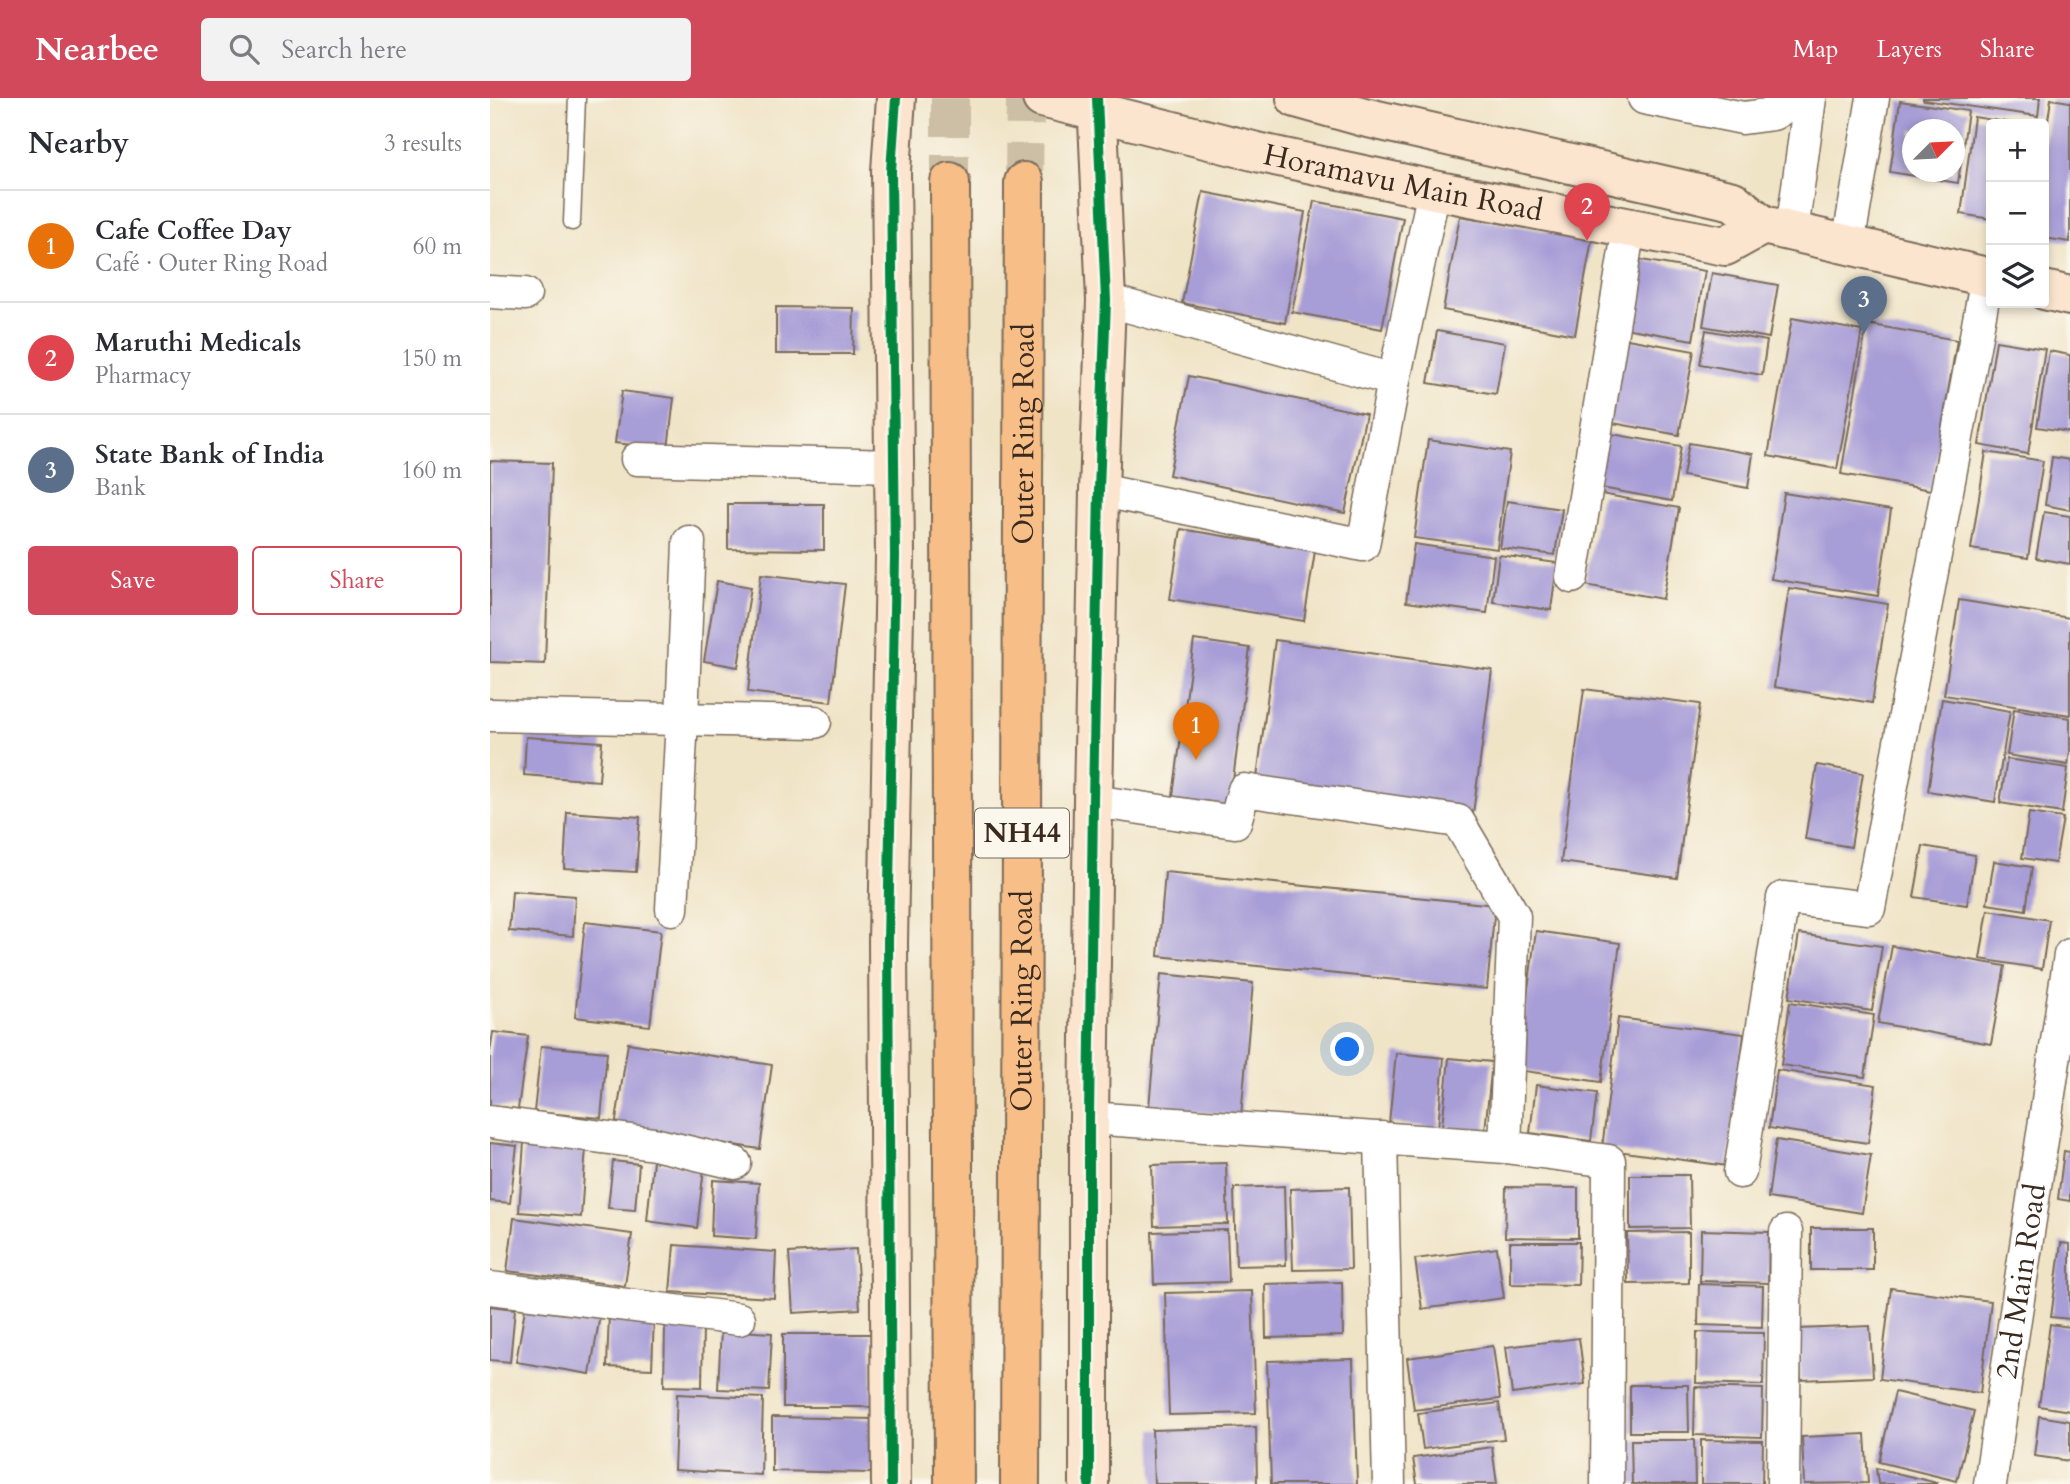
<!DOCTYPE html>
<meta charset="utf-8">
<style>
body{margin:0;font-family:Cardo,serif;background:#f2f2f3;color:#2b2b33}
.controls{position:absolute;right:21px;top:21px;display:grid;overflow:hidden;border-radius:7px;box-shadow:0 4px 10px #0003}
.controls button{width:63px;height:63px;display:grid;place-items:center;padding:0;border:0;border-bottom:2px solid #e1e1e2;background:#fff;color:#2b2b33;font:35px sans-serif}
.compass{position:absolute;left:1412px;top:21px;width:63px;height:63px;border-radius:50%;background:#fff;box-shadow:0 4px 10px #0003;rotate:66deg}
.you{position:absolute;left:858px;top:952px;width:24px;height:24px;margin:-18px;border:5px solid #fff;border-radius:50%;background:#1a73e8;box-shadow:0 0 0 10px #1a73e833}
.badge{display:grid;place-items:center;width:46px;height:46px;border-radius:50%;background:#d1495b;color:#fff;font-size:23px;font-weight:700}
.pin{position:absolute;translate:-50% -58px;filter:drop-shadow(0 2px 4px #0008)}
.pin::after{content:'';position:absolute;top:37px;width:24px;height:21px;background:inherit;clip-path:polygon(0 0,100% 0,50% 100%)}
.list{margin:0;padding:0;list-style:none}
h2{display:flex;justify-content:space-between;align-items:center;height:91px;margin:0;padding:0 28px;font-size:30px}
h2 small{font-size:23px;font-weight:400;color:#7c7c81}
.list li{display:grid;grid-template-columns:46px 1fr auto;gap:21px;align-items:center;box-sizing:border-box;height:112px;padding:0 28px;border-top:2px solid #e1e1e2}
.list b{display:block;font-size:26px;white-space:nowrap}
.list p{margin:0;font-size:23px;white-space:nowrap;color:#7c7c81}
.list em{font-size:23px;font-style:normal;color:#7c7c81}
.actions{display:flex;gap:14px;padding:21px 28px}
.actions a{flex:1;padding:16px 0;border:2px solid #d1495b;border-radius:7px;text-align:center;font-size:24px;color:#d1495b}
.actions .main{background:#d1495b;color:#fff}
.icon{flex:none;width:38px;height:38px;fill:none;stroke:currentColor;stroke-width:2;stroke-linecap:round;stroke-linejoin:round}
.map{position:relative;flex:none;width:1580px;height:1386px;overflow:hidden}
header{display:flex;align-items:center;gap:42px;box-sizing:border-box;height:98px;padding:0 35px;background:#d1495b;color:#fff}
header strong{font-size:33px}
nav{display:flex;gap:38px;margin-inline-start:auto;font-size:24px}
.search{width:490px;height:63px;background:#f2f2f3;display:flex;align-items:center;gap:18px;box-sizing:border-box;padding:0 24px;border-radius:7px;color:#7c7c81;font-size:26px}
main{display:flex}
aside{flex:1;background:#fff}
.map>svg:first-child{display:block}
.building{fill:#a79dd7;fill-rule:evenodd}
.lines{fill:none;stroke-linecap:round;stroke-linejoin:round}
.highway-tunnel{stroke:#ccbfa5;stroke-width:38;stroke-dasharray:38 19;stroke-linecap:butt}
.lane-casing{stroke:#7a6b59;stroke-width:19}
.street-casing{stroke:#7a6b59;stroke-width:35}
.secondary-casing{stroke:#7a6b59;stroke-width:42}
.highway-casing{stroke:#7a6b59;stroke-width:42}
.lane{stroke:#fff;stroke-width:16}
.street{stroke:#fff;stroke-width:32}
.secondary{stroke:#fce5cf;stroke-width:38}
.highway{stroke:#f7be88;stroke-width:38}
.cycleway-casing{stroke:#fbf7ec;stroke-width:15}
.cycleway{stroke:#00873e;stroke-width:10}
.labels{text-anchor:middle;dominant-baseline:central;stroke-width:5;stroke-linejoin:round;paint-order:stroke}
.shield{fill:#fbf7ec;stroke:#75685c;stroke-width:2}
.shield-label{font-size:28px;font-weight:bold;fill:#3b2a1e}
.street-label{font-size:30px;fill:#3b2a1e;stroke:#fbf7ec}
</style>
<header>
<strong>Nearbee</strong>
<div class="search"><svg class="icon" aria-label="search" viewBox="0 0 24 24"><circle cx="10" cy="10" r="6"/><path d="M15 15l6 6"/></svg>Search here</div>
<nav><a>Map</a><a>Layers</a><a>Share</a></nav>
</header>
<main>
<aside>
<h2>Nearby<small>3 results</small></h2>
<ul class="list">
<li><span class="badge" style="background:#e8710a">1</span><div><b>Cafe Coffee Day</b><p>Café · Outer Ring Road</p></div><em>60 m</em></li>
<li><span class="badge" style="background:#e0444e">2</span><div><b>Maruthi Medicals</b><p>Pharmacy</p></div><em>150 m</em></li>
<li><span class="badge" style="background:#5c6f8a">3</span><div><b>State Bank of India</b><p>Bank</p></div><em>160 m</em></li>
</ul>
<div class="actions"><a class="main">Save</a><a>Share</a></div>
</aside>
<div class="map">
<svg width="1580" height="1386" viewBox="0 0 1580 1386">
<rect width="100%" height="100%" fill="#fbf7ec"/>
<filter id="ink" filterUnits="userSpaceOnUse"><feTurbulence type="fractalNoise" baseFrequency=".0143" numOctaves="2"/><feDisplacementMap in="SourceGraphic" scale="14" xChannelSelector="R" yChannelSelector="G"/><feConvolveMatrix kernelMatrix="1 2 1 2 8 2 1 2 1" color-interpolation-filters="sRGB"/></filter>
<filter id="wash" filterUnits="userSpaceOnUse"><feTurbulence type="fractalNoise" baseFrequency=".00686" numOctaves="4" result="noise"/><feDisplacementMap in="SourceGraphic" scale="28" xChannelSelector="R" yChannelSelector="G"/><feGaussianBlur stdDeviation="1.57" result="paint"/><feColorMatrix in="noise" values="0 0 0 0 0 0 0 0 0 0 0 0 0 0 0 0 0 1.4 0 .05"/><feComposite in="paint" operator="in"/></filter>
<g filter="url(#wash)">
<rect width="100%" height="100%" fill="#f0e4c7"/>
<g id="blocks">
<g class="building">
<path d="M1433 0H1550L1548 18 1433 2Z"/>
<path d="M1561 1 1580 4V144L1554 140V50Z"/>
<path d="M1410 3 1478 13 1468 85 1400 74ZM1422 32H1464V74H1422Z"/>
<path d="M1484 19 1522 25V26H1501V121L1471 116Z"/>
<path d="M713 94 815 114 795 225 692 205Z"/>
<path d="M824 103 913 120 892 231 802 214Z"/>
<path d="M970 118 1102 141 1085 237 953 212Z"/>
<path d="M1146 161 1215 173 1203 242 1134 230Z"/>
<path d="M1222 175 1288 187 1279 240 1213 228Z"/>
<path d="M286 209 364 210 363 256H286Z"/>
<path d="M1302 220 1372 233 1347 371 1278 358Z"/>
<path d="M1377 226 1467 242 1441 392 1351 376Z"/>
<path d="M1216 232 1277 243 1272 277 1210 266Z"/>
<path d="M947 233 1015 245 1006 296 938 285Z"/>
<path d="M1132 240 1204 253 1189 337 1117 324Z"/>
<path d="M1506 243 1555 251 1538 356 1489 347Z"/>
<path d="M1559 253 1580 257V334L1547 329Z"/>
<path d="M699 278 876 316 855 415 679 377Z"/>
<path d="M132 293 184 300 178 351 125 345Z"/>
<path d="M1116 335 1191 348 1182 403 1106 389Z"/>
<path d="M938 342 1020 354 1007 451 924 440Z"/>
<path d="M1199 345 1263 356 1258 390 1193 378Z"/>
<path d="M1496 354 1553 363 1538 460 1481 451Z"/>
<path d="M1562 359 1580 362V412L1555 407Z"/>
<path d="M0 363 62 365 55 566 0 564Z"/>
<path d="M1294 395 1401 412 1388 498 1281 481Z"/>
<path d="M1111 396 1189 410 1173 501 1095 487Z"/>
<path d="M1017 403 1072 411 1065 457 1010 450Z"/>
<path d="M238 406H334V452L238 451Z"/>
<path d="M1554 414 1580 418V466L1546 460Z"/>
<path d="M691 431 825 453 814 523 680 501Z"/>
<path d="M924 446 1004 458 997 515 916 504Z"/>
<path d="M1009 457 1067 465 1061 512 1003 504Z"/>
<path d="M271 476 355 486 341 604 258 594Z"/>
<path d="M227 483 261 489 248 569 214 563Z"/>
<path d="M1299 490 1398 506 1382 605 1284 589Z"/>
<path d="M1469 502 1580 520V617L1454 597Z"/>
<path d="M704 542 760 550 739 713 682 705Z"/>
<path d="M785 542 1002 572 983 716 766 687Z"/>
<path d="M1094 591 1210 606 1187 780 1071 764Z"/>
<path d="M1452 601 1520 613 1505 704 1438 693Z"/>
<path d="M1524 611 1580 620V653L1578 667 1517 657Z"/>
<path d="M36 639 112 644 109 683 34 677Z"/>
<path d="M1517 661 1578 670 1572 715 1510 705Z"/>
<path d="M1327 667 1373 675 1361 749 1315 741Z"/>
<path d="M77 714 150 719 146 774 74 770Z"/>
<path d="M1539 715 1573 720 1565 765 1532 760Z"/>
<path d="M1433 748 1485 757 1477 807 1424 799Z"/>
<path d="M1504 763 1542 769 1536 812 1497 806Z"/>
<path d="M675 774 1005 807 997 891 668 858Z"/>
<path d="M22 793 85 798 83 838 19 833Z"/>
<path d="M1498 812 1559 822 1552 871 1490 861Z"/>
<path d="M95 824 171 833 160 928 85 919Z"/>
<path d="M1046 833 1130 845 1111 984 1027 972Z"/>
<path d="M1309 836 1392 848 1382 913 1299 900Z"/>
<path d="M1402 848 1515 868 1501 946 1388 925Z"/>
<path d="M671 876 763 885 751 1018 659 1009Z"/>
<path d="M1300 904 1384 917 1375 979 1291 967Z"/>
<path d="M1128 920 1254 936 1238 1068 1112 1051Z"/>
<path d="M3 934 38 938 28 1011 0 1008V954Z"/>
<path d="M138 945 282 967 270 1051 125 1029Z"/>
<path d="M51 948 117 954 111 1020 44 1014Z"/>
<path d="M906 955 954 960 948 1030 899 1025Z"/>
<path d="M959 960 1002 964 995 1033 952 1029Z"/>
<path d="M1287 972 1386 987 1378 1045 1279 1030Z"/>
<path d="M1046 987 1107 995 1101 1043 1040 1035Z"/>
<path d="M1286 1042 1381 1057 1372 1115 1278 1100Z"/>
<path d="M34 1044 96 1049 91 1119 29 1114Z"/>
<path d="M0 1045 27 1048 20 1105 0 1103Z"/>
<path d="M1574 1053 1580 1054V1103L1568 1101Z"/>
<path d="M123 1063 149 1066 145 1112 118 1110Z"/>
<path d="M163 1063 214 1070 207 1130 157 1123Z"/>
<path d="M736 1065 738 1126 664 1128 662 1067Z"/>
<path d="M1140 1077H1199L1200 1130 1140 1131Z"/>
<path d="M223 1082 269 1085 266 1141 221 1138Z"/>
<path d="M794 1088 796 1167 746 1168 744 1090Z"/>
<path d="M859 1089 861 1171 803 1172 800 1091Z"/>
<path d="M1016 1089 1088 1090V1140L1015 1139Z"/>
<path d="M24 1120 142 1136 135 1188 17 1173Z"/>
<rect x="1321" y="1130" width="62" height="42"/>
<path d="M737 1132 739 1184 664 1186 662 1134Z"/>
<path d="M1211 1132 1279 1134 1278 1185 1210 1183Z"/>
<path d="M1199 1134V1185L1138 1186 1137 1135Z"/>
<path d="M1020 1144H1089L1088 1187 1020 1186Z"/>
<path d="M1571 1145 1580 1146V1221L1561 1219Z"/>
<path d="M184 1147 286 1154 284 1200 180 1194Z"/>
<path d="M1007 1150 1014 1200 932 1211 925 1161Z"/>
<path d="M366 1151 370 1211 303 1215 299 1155Z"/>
<path d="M852 1184 853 1238 776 1240 775 1186Z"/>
<path d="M1209 1186 1273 1188 1272 1229 1208 1227Z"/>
<path d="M1401 1190 1501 1203 1490 1295 1390 1281Z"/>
<path d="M762 1193 766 1315 679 1317 675 1195Z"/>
<path d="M36 1205 110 1217 100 1276 26 1264Z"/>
<path d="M0 1208 25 1211 20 1264 0 1262Z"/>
<path d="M119 1216 164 1219 162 1271 117 1269Z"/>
<path d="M1560 1226 1580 1229V1313L1549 1308Z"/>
<path d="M175 1228 213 1229 212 1289 174 1288Z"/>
<path d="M1380 1228 1383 1279 1311 1282 1309 1231Z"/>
<path d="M231 1232 282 1235 279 1293 228 1291Z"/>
<path d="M1207 1234 1274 1235 1273 1287 1206 1285Z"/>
<rect x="293" y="1236" width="89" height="73"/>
<path d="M1089 1240 1095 1286 1022 1296 1016 1249Z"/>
<path d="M1003 1248 1010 1301 924 1312 917 1260Z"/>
<path d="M863 1261 867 1386H781L777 1263Z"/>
<path d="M1140 1287H1198L1199 1334H1140Z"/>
<path d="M1205 1289 1273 1291 1272 1339 1204 1337Z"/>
<path d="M1405 1294 1484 1313 1467 1383 1389 1364Z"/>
<path d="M187 1296 273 1300 271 1377 184 1372Z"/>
<path d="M1009 1305 1014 1341 933 1351 928 1315Z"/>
<path d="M1549 1318 1580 1323V1363L1544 1358Z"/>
<path d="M282 1319 384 1321 382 1375 282 1373Z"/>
<path d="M766 1329 767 1386H664L662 1332Z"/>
<path d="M1375 1336 1378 1385 1314 1386 1312 1339Z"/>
<path d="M1141 1342H1204L1205 1386H1142Z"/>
<path d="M1211 1342 1273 1343 1272 1386H1211Z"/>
<path d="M1002 1349 1007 1386H927L923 1360Z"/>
<path d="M1386 1370 1447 1385V1386H1388Z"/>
</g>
</g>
</g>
<g filter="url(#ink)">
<use href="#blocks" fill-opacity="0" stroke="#7a6b59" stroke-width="2"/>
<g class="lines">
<g class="highway-tunnel">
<path d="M460 0V84"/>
<path d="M534 84 535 0"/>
</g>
<defs>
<path id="lane" d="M82 124 87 0"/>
<g id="street">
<path d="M1154 0 1253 20 1283 16 1300 6 1319 3"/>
<path d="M1302 133 1320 0"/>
<path d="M1358 147 1383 0"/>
<path d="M0 194 35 196"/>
<path d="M616 202 904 282"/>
<path d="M147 361 404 368"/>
<path d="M609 392 873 447 904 282 944 92"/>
<path d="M1082 479 1139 129"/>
<path d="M0 617 325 624"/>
<path d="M603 703 745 724 754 692 968 723 1024 818 1015 1049"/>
<path d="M182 811 192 621 199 444"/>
<path d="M599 1020 1015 1049 1119 1063 1117 1386"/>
<path d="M0 1024 164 1046 245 1065"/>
<path d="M891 1040 899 1386"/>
<path d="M1250 1074 1293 800 1379 810 1497 179"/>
<path d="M0 1190 249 1221"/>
<path d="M1293 1386 1296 1134"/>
<path id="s1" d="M1500 1386 1580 857"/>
</g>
<g id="secondary">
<path id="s2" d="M552 0 771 55 944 92 1235 148 1273 127"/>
<path d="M806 0 874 19 1243 103 1273 127 1501 180"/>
<path d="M1554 192 1580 198"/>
<path d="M401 1386 398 844 405 458 401 73 406 0"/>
<path d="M599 1386V1020L603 703 609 392 616 202 607 0"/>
</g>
<g id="highway">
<path d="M460 84 464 1386"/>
<path id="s3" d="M530 1386 534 84"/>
</g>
</defs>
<use href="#lane" class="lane-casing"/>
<use href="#street" class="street-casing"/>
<use href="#secondary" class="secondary-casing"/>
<use href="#highway" class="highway-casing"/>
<use href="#lane" class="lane"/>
<use href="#street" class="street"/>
<use href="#secondary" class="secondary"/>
<use href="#highway" class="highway"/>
<defs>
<g id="cycleway">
<path d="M401 1386 398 844 405 458 401 73 406 0"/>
<path d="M599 1386V1020L603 703 609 392 616 202 607 0"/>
</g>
</defs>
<use href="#cycleway" class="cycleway-casing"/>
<use href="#cycleway" class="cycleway"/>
</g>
</g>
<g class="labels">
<rect class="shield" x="485" y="710.5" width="94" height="49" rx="5"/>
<g class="shield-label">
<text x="532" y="735">NH44</text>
</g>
<g class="street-label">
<text stroke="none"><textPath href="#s2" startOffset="371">Horamavu Main Road</textPath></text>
<text stroke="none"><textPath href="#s3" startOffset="1050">Outer Ring Road</textPath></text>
<text stroke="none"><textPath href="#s3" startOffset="483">Outer Ring Road</textPath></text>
<text stroke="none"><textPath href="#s1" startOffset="205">2nd Main Road</textPath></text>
</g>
</g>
</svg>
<div class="controls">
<button>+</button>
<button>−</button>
<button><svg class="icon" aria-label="layers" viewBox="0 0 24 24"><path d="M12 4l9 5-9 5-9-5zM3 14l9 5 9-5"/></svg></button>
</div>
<svg class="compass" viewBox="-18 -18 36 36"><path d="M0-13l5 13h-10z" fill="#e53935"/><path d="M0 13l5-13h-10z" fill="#7c7c81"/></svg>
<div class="you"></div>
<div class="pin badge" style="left:706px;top:662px;background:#e8710a">1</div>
<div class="pin badge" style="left:1097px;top:143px;background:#e0444e">2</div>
<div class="pin badge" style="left:1374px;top:236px;background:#5c6f8a">3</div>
</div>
</main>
